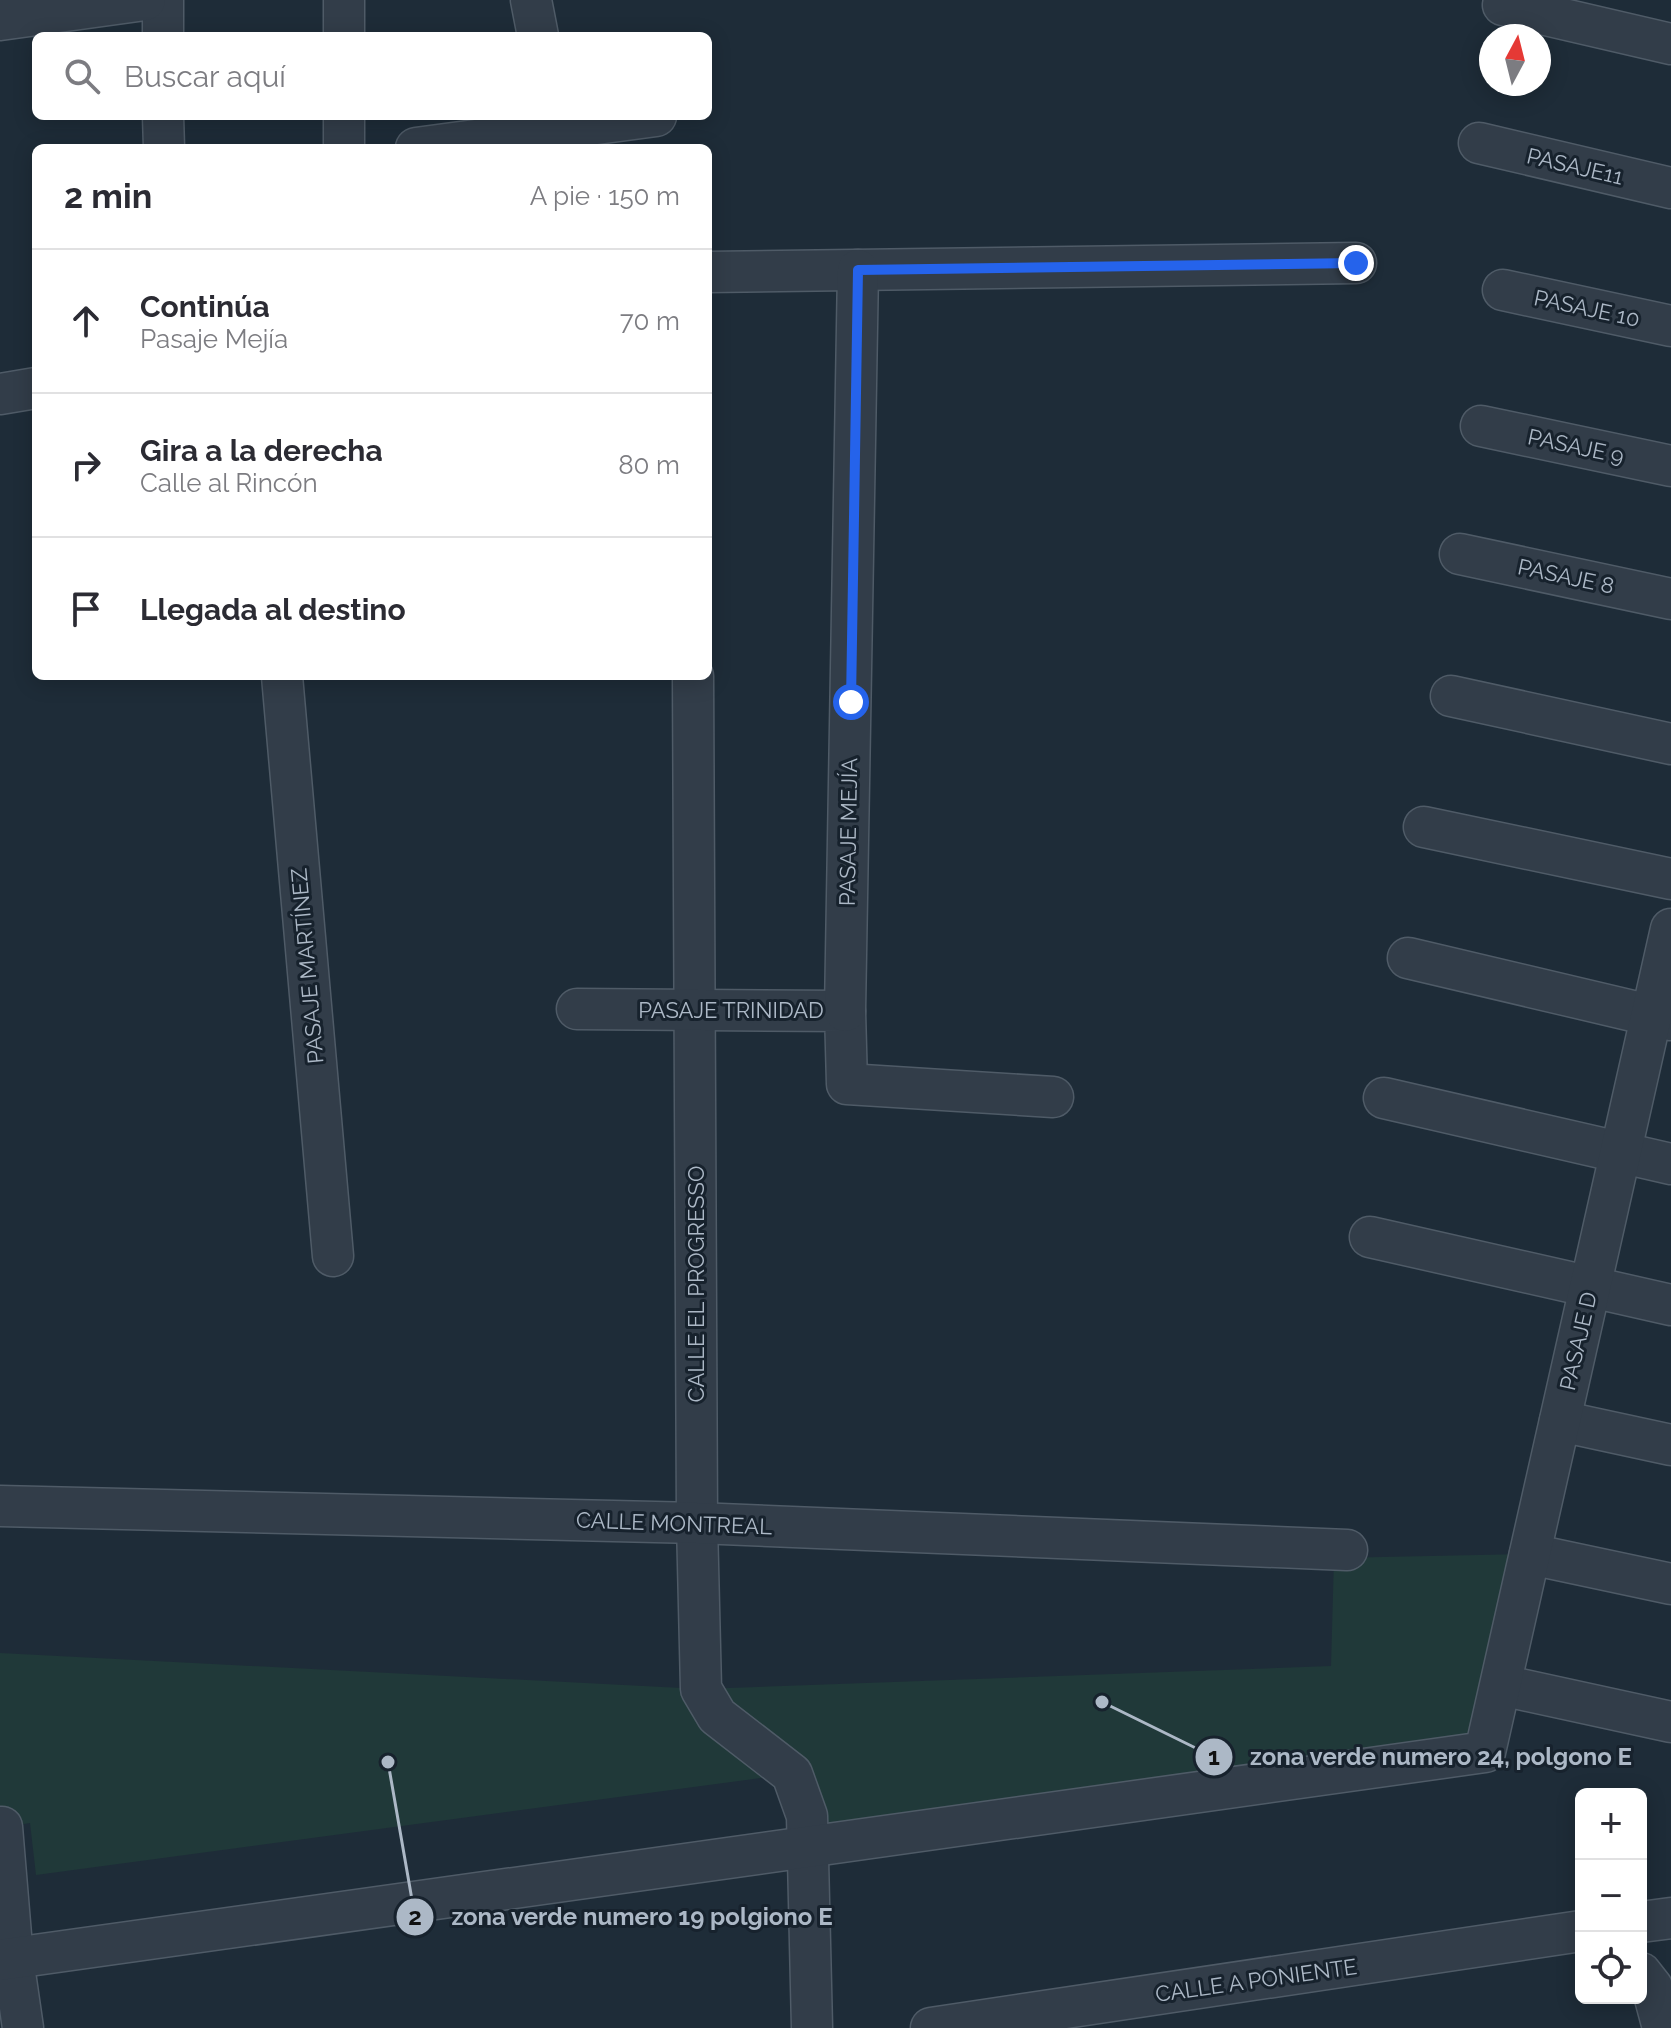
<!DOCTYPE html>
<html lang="es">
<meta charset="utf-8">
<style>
body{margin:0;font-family:Raleway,sans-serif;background:#f7f7f7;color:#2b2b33}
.controls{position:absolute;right:24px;bottom:24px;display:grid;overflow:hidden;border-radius:12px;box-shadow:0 4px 20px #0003}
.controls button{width:72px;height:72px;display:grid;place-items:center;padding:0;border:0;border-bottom:2px solid #e1e1e2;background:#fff;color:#2b2b33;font:40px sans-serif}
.compass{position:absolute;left:1479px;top:24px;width:72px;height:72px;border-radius:50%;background:#fff;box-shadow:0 4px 20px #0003;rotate:7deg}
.stop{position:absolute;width:24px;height:24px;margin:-18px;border:6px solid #2563eb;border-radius:50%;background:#fff}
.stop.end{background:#2563eb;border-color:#fff;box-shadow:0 2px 8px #0008}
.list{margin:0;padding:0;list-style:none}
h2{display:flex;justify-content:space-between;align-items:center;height:104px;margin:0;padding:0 32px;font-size:34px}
h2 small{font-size:26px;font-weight:400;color:#7c7c81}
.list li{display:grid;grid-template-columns:52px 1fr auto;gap:24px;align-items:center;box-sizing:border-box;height:144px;padding:0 32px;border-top:2px solid #e1e1e2}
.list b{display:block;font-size:30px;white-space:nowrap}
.list p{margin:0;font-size:26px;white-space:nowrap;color:#7c7c81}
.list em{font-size:26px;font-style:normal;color:#7c7c81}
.icon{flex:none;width:44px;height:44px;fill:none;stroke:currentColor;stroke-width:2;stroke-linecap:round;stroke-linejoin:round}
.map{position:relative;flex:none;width:1671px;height:2028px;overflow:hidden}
.search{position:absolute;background:#fff;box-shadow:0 4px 20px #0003;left:32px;top:32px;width:680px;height:88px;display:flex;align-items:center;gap:20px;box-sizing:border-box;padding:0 28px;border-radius:12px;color:#7c7c81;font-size:30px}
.panel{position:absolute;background:#fff;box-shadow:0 4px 20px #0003;left:32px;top:144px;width:680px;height:536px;border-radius:12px}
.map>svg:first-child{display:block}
.green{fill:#203939}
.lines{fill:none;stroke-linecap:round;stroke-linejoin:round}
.street-casing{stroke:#4f5b67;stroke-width:43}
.street{stroke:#323d49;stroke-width:40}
.route{stroke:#2563eb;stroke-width:10}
.labels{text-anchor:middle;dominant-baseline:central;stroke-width:6;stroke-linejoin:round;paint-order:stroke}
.street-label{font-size:22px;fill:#acb8c6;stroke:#17222d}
.leader{fill:none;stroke:#acb8c6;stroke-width:3}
.callout-dot{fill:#acb8c6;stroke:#17222d;stroke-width:3}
.mark-label{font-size:24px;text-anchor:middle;font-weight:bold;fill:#111}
.callout-label{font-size:24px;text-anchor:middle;font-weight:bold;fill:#acb8c6;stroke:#17222d;stroke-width:6;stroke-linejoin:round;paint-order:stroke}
</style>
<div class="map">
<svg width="1671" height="2028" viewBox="0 0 1671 2028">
<rect width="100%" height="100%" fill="#1e2c38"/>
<path class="green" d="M1530 1554 1485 1752 808 1847 791 1774 36 1875 30 1823 0 1828V1653L701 1689 1331 1666 1334 1558Z"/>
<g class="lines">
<defs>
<g id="street">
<path d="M163 0V36"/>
<path d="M531 0 538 36"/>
<path d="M1503 5 1671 44"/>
<path d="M0 20 145 0"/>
<path d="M344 36V0"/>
<path d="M163 116 164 148"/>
<path d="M1479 143 1671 188"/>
<path d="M344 148V116"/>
<path d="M416 148 656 116"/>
<path d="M708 272 1356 263"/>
<path d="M1503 290 1671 326"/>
<path d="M0 394 36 388"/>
<path d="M1481 426 1671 466"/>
<path d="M1460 554 1671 599"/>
<path d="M282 676 333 1256"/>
<path d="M693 676 697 1523 701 1689 717 1716 792 1774 807 1816 812 2028"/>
<path d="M1451 696 1671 744"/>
<path d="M1424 827 1671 879"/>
<path d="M1408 958 1671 1020"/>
<path d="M577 1009 845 1011 847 1084 1053 1097"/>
<path d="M845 1011 858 270"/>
<path d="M1384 1098 1671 1164"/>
<path d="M1370 1237 1671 1305"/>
<path d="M1560 1421 1671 1445"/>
<path d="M0 1506 697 1523 1347 1550"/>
<path d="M1530 1554 1671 1584"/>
<path d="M1501 1685 1671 1722"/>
<path d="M2 1827 13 1959 23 2028"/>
<path d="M1641 1922 1671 1918"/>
<path d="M0 1960 1485 1752 1671 929"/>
<path d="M1641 1973 1652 1987 1663 2028"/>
<path d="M931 2028 1581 1931"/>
</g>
</defs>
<use href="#street" class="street-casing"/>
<use href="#street" class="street"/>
</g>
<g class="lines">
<path class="route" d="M851 702 858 270 1356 263"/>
</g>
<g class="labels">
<g class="street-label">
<text transform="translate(1575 166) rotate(13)">PASAJE11</text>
<text transform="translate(1587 308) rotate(12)">PASAJE 10</text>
<text transform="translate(1576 446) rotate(12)">PASAJE 9</text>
<text transform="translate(1566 576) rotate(12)">PASAJE 8</text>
<text transform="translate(848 832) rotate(-89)">PASAJE MEJÍA</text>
<text transform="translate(307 966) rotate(-95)">PASAJE MARTÍNEZ</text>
<text x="731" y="1010">PASAJE TRINIDAD</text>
<text transform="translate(696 1284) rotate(-90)">CALLE EL PROGRESSO</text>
<text transform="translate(1578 1341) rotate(-77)">PASAJE D</text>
<text transform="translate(674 1523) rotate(2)">CALLE MONTREAL</text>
<text transform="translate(1256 1980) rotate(-8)">CALLE A PONIENTE</text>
</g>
</g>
<path class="leader" d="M1102 1702L1214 1757M388 1762L415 1917"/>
<g class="callout-dot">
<circle cx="1102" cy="1702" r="8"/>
<circle cx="388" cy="1762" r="8"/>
<circle cx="1214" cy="1757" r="20"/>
<circle cx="415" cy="1917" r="20"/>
</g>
<g class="mark-label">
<text x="1214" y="1765">1</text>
<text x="415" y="1925">2</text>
</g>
<g class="callout-label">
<text x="1441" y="1765">zona verde numero 24, polgono E</text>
<text x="642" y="1925">zona verde numero 19 polgiono E</text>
</g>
</svg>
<div class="controls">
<button>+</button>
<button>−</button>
<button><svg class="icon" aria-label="locate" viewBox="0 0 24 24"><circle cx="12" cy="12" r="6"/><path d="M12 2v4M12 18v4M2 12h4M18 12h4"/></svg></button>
</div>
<svg class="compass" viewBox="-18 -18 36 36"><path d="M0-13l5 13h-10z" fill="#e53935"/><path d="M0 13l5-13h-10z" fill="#7c7c81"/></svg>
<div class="stop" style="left:851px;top:702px"></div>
<div class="stop end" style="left:1356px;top:263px"></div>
<div class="search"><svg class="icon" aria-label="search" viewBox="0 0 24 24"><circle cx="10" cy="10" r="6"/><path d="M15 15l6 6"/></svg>Buscar aquí</div>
<section class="panel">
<h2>2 min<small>A pie · 150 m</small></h2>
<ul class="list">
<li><svg class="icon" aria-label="ahead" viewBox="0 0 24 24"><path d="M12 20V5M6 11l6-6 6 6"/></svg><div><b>Continúa</b><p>Pasaje Mejía</p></div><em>70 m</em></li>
<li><svg class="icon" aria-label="right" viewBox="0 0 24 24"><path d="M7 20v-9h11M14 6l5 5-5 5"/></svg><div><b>Gira a la derecha</b><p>Calle al Rincón</p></div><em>80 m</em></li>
<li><svg class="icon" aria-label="arrive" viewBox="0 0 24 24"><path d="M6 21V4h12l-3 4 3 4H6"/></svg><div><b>Llegada al destino</b></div></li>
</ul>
</section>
</div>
